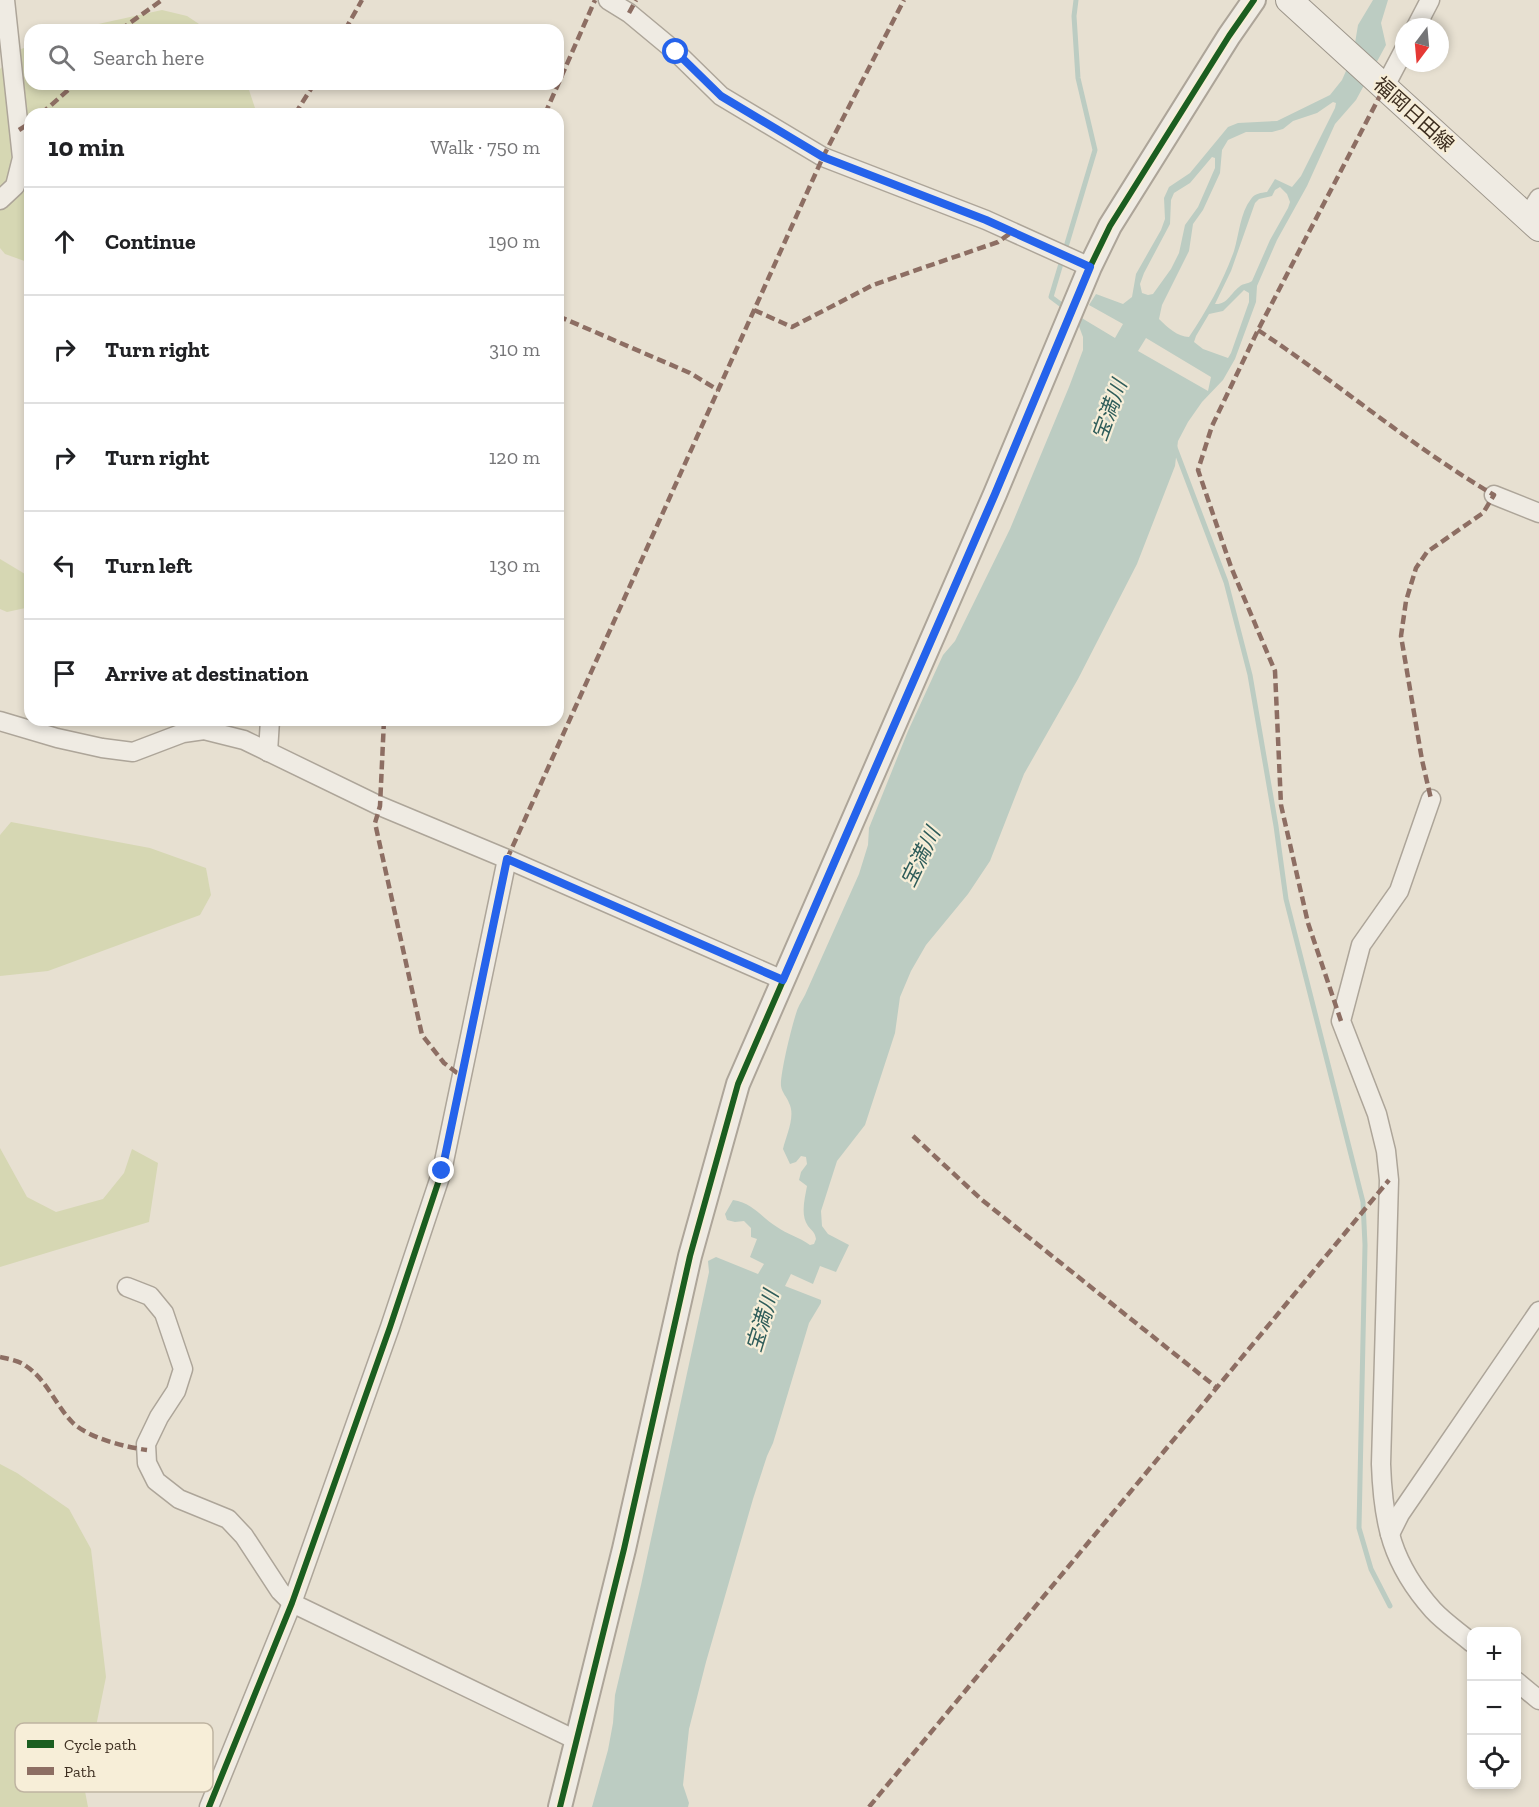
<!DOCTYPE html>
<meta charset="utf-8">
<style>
body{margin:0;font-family:"Zilla Slab","Noto Sans JP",serif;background:#f2f2f2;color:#202124}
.controls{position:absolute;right:18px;bottom:18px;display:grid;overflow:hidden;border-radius:12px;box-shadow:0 3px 9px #0003}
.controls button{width:54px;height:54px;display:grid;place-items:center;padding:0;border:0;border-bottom:2px solid #e0e0e0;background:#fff;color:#202124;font:30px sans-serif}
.compass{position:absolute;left:1395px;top:18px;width:54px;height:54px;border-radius:50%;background:#fff;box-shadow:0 3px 9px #0003;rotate:196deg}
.stop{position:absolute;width:18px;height:18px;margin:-14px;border:4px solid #2563eb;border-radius:50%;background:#fff}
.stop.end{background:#2563eb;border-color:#fff;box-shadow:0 2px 6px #0008}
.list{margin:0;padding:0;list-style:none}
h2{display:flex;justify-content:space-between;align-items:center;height:78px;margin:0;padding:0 24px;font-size:26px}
h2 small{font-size:20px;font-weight:400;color:#757577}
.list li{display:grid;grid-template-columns:39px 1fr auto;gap:18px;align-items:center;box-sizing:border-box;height:108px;padding:0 24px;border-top:2px solid #e0e0e0}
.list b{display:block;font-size:22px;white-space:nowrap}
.list em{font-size:20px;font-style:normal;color:#757577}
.icon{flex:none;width:33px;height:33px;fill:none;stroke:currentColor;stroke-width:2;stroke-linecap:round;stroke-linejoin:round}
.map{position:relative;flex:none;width:1539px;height:1807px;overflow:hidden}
.search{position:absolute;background:#fff;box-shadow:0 3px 9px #0003;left:24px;top:24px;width:540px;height:66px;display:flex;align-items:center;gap:15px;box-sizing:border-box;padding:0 21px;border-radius:18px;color:#757577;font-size:22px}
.panel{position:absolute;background:#fff;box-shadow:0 3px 9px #0003;left:24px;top:108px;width:540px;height:618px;border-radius:18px}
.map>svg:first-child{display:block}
.green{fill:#d6d7b3}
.water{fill:#bcccc2;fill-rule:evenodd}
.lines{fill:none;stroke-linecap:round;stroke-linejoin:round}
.stream{stroke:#bcccc2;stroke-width:5}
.minor-casing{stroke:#ada599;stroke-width:21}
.tertiary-casing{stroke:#ada599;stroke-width:26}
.secondary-casing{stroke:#9c958a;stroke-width:28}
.minor{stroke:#efebe3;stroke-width:18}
.tertiary{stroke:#efebe3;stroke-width:22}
.secondary{stroke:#efebe3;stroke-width:26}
.quiet{stroke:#8d6e63;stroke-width:4.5;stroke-dasharray:9 4.5;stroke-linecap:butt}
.cycleway-casing{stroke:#f7eed8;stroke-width:10}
.cycleway{stroke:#1b5e20;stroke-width:6}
.route{stroke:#2563eb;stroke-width:8}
.labels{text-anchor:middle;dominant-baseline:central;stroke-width:4.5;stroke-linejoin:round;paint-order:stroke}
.street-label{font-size:20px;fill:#3d2e20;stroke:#f7eed8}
.water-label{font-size:21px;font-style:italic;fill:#2f5d5a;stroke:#f7eed8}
.key{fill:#f7eed8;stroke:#bfb4a1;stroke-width:1.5}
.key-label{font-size:16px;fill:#3d2e20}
</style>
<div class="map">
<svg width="1539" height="1807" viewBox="0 0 1539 1807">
<rect width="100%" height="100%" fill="#e7e0d1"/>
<g class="green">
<path d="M162 10 187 16 208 30H71Z"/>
<path d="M30 46V84H247L257 114H30V263L5 254 0 248V69L21 49Z"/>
<path d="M0 559 30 577V607L7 612 0 609Z"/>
<path d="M11 822 150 848 206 868 211 895 200 915 48 971 0 976V835Z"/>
<path d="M0 1148 27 1197 56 1212 103 1199 124 1173 132 1149 158 1163 149 1222 0 1267Z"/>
<path d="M0 1464 17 1473 69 1509 91 1549 106 1677 84 1786 88 1807H0Z"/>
</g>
<path class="water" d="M1373 0H1388L1381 23 1386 45 1356 100 1335 124 1307 186 1277 240 1257 286 1256 302 1235 359 1223 380 1202 402 1188 422 1178 441 1175 466 1137 564 1078 679 1024 774 990 861 968 894 926 945 911 971 900 997 895 1033 865 1125 837 1161 821 1211 822 1226 828 1234 849 1245 836 1272 820 1266 813 1284 791 1274 785 1286 821 1300V1303L809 1323 773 1443 767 1456 753 1499 706 1662 689 1729 683 1785 689 1803 688 1807H592L608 1750 613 1723 615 1695 641 1585 709 1272 708 1261 716 1257 758 1274 764 1264 750 1257 757 1239 751 1237V1228L744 1221 735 1222 727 1220 725 1214 733 1200C753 1203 761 1217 777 1227 787 1234 799 1237 810 1245L814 1244 816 1239C815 1232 812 1231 808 1226 800 1215 805 1198 807 1186L799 1180 801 1172 807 1164 806 1157 801 1156 796 1162 790 1164 783 1149C786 1136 796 1116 789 1103 787 1097 782 1093 781 1086 780 1074 793 1020 798 1008 800 1003 803 999 805 995L859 874 868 845 869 828 908 731 943 655 955 641 1010 529 1069 387 1083 350V337L1077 321 1080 317 1115 338 1123 324 1089 305 1096 294 1123 304 1132 297 1136 274 1161 230 1165 219 1164 198 1169 187 1190 173 1228 127 1238 123 1277 121 1330 95 1342 80 1353 55 1358 25ZM1333 102 1336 103 1335 108 1301 176 1292 187 1275 179 1267 192C1261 193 1255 193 1251 199 1240 213 1239 235 1234 251 1223 282 1207 310 1189 337 1178 337 1167 327 1159 319L1162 305 1189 251 1193 224 1203 210 1220 173 1222 150 1228 140 1246 132H1272L1283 129 1293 121 1317 113ZM1212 157 1215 158V168L1198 207 1185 225 1179 253 1171 269 1153 294 1148 295 1142 293 1140 284 1144 273 1170 224 1171 200 1174 193 1190 183ZM1280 187 1287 194 1290 202 1288 208 1270 240 1252 281C1248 284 1243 283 1239 287 1230 294 1227 305 1215 304L1231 271 1255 203 1259 199 1272 196 1275 190ZM1244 290 1249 293V302L1231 353 1228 358 1203 349 1194 342 1196 336 1209 314 1223 311ZM1146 338 1211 377 1208 391 1138 351Z"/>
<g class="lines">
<g class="stream">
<path d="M1067 309 1051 297 1095 150 1078 78 1074 16 1076 0"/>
<path d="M1174 445 1226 582 1250 675 1276 826 1286 899 1363 1202 1365 1245 1359 1528 1371 1569 1390 1606"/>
</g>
<defs>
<g id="minor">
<path d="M608 0 629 13 676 52 721 96 823 157 986 220 1090 267"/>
<path d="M1416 27 1430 0"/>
<path d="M1384 88 1404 50"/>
<path d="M0 200 15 186 22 158 5 0"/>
<path d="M1527 217 1539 198"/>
<path d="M1494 495 1539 513"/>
<path d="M0 721 57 738 102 748 133 752 183 733 204 730 244 740 380 806 507 859 783 980"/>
<path d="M268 752 270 720"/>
<path d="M1431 799 1399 891 1361 945 1341 1021 1377 1114 1386 1151 1389 1180 1381 1464C1383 1524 1392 1564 1433 1610 1444 1622 1459 1632 1472 1643"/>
<path d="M127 1287 150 1296 164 1313 183 1369 176 1391 159 1417 146 1444 147 1463 156 1481 179 1499 228 1519 244 1536 280 1591 292 1603 576 1740"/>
<path d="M1390 1534 1400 1514 1539 1311"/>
<path d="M1516 1681 1539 1700"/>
<path d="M209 1807 292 1603 390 1327 442 1171 507 859"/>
</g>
<path id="tertiary" d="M560 1807 624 1549 690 1256 738 1084 995 494 1090 267 1110 226 1229 36 1254 0"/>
<path id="secondary" d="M1289 0 1539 228"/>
</defs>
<use href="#minor" class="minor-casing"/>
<use href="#tertiary" class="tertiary-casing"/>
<use href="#secondary" class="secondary-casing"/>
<use href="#minor" class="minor"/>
<use href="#tertiary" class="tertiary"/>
<use href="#secondary" class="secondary"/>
<g class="quiet">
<path d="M629 13 636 0"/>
<path d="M120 30 162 0"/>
<path d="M345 30 362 0"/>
<path d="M41 114 75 84"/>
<path d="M295 114 314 84"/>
<path d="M545 114 595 0"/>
<path d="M19 130 30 123"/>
<path d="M754 310 792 327 873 285 998 242 1012 232"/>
<path d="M558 316 690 373 718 390"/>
<path d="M1258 330C1338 383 1411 446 1494 495L1483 513 1427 552 1416 568 1406 601 1401 636 1422 760 1431 799"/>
<path d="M384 720 380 806 375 823 422 1035 444 1063 461 1076"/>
<path d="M507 859 823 157 904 0"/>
<path d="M1341 1021 1308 923 1281 805 1275 671 1231 567 1198 470 1212 426 1258 330 1384 88"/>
<path d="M913 1136 982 1200 1216 1387"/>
<path d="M0 1357C8 1359 20 1361 26 1366 47 1380 56 1406 73 1423 89 1438 125 1447 147 1450"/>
<path d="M869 1807 1389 1180"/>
</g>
<defs>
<g id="cycleway">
<path d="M209 1807 292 1603 390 1327 442 1171 507 859"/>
<path d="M560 1807 624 1549 690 1256 738 1084 995 494 1090 267 1110 226 1229 36 1254 0"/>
</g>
</defs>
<use href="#cycleway" class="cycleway-casing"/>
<use href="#cycleway" class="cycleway"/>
</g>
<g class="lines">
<path class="route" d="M442 1171 507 859 783 980 995 494 1090 267 986 220 823 157 721 96 676 52"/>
</g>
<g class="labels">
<g class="street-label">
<text transform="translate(1414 114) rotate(42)">福岡日田線</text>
</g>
<g class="water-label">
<text transform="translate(1109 410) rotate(-70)">宝満川</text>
<text transform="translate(920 857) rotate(-64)">宝満川</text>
<text transform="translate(762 1321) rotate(-73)">宝満川</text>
</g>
</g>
<rect x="15" y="1723" width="198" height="69" rx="9" class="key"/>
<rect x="27" y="1740" width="27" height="8" fill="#1b5e20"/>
<rect x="27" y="1767" width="27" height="8" fill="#8d6e63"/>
<g class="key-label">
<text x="64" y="1750">Cycle path</text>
<text x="64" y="1777">Path</text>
</g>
</svg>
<div class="controls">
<button>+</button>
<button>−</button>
<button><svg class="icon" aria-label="locate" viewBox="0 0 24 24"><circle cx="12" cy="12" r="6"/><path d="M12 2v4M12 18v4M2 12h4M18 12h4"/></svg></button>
</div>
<svg class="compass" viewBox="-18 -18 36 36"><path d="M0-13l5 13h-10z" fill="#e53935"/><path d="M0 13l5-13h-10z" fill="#757577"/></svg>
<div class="stop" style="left:676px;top:52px"></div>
<div class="stop end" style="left:442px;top:1171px"></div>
<div class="search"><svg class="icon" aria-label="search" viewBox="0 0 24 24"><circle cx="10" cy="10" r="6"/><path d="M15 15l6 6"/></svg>Search here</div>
<section class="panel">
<h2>10 min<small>Walk · 750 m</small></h2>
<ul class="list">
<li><svg class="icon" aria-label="ahead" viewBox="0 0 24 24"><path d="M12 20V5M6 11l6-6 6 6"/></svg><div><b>Continue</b></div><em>190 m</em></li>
<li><svg class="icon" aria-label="right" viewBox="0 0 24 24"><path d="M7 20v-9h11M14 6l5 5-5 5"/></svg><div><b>Turn right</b></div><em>310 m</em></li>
<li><svg class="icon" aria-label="right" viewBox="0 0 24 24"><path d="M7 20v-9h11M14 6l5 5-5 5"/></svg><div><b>Turn right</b></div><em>120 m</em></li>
<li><svg class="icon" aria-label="left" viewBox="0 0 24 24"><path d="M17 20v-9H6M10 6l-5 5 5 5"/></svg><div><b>Turn left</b></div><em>130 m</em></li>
<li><svg class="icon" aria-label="arrive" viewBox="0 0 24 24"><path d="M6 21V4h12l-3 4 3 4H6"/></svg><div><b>Arrive at destination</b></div></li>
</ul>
</section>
</div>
